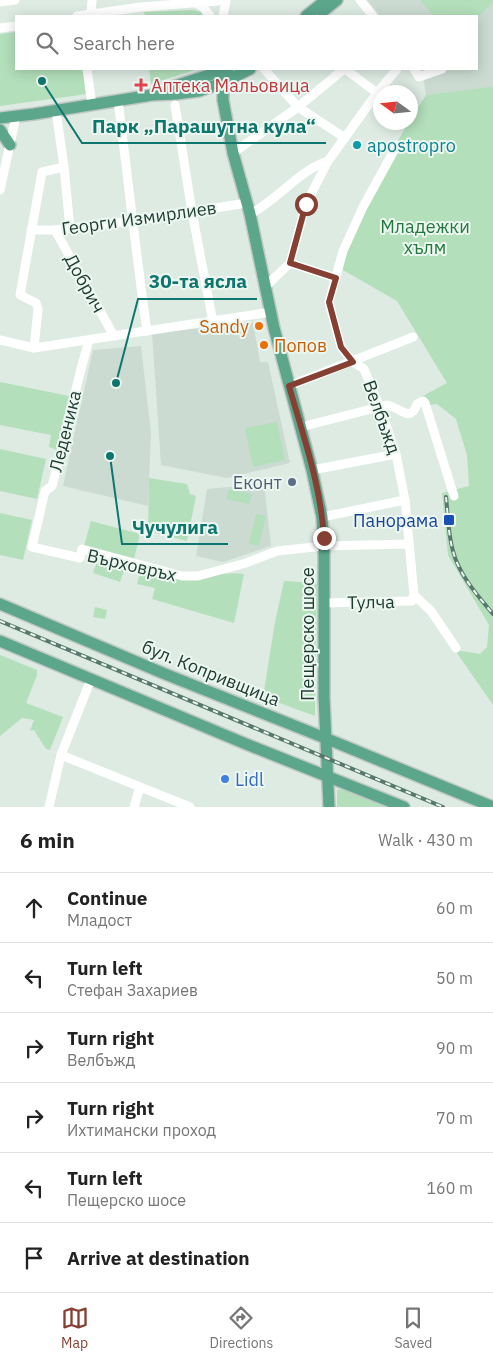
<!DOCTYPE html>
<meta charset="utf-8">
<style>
body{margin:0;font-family:"IBM Plex Sans",sans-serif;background:#f2f2f2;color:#222}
.compass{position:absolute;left:373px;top:85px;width:45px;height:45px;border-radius:50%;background:#fff;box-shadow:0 2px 12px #0003;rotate:285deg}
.stop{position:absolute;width:15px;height:15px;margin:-11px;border:4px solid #854033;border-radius:50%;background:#fff}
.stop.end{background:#854033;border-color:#fff;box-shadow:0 1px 5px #0008}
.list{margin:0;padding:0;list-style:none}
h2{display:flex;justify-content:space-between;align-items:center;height:65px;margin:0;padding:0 20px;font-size:21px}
h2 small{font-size:16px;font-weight:400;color:#767676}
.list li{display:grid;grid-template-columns:32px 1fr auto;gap:15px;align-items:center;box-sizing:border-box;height:70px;padding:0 20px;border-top:1px solid #e0e0e0}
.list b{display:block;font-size:19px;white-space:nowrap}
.list p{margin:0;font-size:16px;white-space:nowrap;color:#767676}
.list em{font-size:16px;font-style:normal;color:#767676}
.icon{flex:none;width:28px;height:28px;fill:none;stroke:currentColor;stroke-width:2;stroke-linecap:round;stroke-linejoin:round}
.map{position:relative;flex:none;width:493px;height:807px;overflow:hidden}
.search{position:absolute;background:#fff;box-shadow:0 2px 12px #0003;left:15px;right:15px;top:15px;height:55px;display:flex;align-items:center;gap:12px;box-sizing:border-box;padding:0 18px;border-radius:0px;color:#767676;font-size:19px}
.sheet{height:485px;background:#fff}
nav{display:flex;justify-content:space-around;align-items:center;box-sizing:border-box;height:70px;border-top:1px solid #e0e0e0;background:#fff;font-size:14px;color:#767676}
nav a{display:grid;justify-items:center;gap:2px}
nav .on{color:#854033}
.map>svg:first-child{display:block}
.built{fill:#cbdbd2}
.green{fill:#b3dfbb}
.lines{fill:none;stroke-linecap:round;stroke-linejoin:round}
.major-casing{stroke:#c0c8c5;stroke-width:14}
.minor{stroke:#fff;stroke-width:9}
.major{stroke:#5ca68c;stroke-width:11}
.rail-casing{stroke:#57786c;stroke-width:4}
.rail{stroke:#edf7f1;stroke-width:2;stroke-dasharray:5.5;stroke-linecap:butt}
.route{stroke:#854033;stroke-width:6}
.health-dot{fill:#e0444e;stroke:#edf7f1;stroke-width:2}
.culture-dot{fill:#0f9aa8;stroke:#edf7f1;stroke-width:2}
.food-dot{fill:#e8710a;stroke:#edf7f1;stroke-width:2}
.service-dot{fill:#5c6f8a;stroke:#edf7f1;stroke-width:2}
.transit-dot{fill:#1a4fb4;stroke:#edf7f1;stroke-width:2}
.shop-dot{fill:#3f7fe0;stroke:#edf7f1;stroke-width:2}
.labels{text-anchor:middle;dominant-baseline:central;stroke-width:4;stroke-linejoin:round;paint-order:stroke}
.health-label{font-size:18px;fill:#be3a42;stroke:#edf7f1;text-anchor:start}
.culture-label{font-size:18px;fill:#0d838f;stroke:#edf7f1;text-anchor:start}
.street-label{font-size:18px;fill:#1d3c31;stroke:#edf7f1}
.park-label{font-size:18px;fill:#23773c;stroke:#edf7f1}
.food-label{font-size:18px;fill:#c56008;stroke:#edf7f1;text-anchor:end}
.service-label{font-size:18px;fill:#4e5e75;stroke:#edf7f1;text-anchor:end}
.transit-label{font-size:18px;fill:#164399;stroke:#edf7f1;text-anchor:end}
.shop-label{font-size:18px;fill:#366cbe;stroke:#edf7f1;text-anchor:start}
.leader{fill:none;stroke:#0f766e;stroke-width:2}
.callout-dot{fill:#0f766e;stroke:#edf7f1;stroke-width:2}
.callout-label{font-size:19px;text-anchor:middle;font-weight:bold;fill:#0f766e;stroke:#edf7f1;stroke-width:4;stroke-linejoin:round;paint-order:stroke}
</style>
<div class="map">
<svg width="493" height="807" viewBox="0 0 493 807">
<rect width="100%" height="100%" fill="#ddebe3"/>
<g class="built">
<path d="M367 0H493V88L426 95 422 69H477V16H380Z"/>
<path d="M253 323 260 362H268L290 463 227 478 161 465 152 333Z"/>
<path d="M141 346 151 433 148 506 63 486 93 350Z"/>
<path d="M264 484 271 546 223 562 196 556 207 489Z"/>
</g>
<g class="green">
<path d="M420 0H493V2L477 18V16H431L433 15Z"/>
<path d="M193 10 201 12 203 16H145L144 12Z"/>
<path d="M16 32V69H83L87 94 0 106V34Z"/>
<path d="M149 69H198L151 84Z"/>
<path d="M490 87 493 88V705L455 650 480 654 487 647 489 625 448 555 442 493 469 486 467 455 456 419 437 404 429 405 421 397 447 383 397 301 336 266C363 208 391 147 426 95Z"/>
<path d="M0 382 69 396 57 450 49 447 51 435 0 425Z"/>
<path d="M277 422 285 460 253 467 245 428Z"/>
<path d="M0 449 46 459 37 499 0 491Z"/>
<path d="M149 478 187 484 190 494 196 496 187 541 148 531Z"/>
<path d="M229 489 252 494 249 504 226 499Z"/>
<path d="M0 513 32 520 23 560 0 555Z"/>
<path d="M256 514 266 516 259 546 249 544Z"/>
<path d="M91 521 140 534 134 559 84 546Z"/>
<path d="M98 559 125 568 120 582 93 573Z"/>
<path d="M140 573C156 576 171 580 188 578 207 577 224 572 244 574L234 623 152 599 155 588 137 584Z"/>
<path d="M284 581 317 583 315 716 263 697 275 622Z"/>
<path d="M95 607 107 610 105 619 93 617Z"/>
<path d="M0 655 37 670V675L26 703 63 717 50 750 46 749 34 730 30 731 34 720 22 718 0 736Z"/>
<path d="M343 789 386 807H337V790Z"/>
</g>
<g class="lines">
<defs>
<g id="major">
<path d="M322 12 337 0"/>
<path d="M306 16 326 0"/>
<path d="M223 71V100L233 153 250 214 274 328 312 470 322 517 324 546V697L329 807"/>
<path d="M158 92 175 86 228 69"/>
<path d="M0 118 34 114 152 95 176 94 199 91 222 83 250 69"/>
<path d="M0 130 10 145"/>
<path d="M0 604 165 674 325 738 493 807"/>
<path d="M0 641 246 744 404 807"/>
</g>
</defs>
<use href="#major" class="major-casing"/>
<g class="minor">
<path d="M360 0 373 16"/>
<path d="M0 2 15 0"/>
<path d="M196 3 203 7 210 16"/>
<path d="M91 14 92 0"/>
<path d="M77 16 141 7 218 1"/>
<path d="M223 16 226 0"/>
<path d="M0 28 16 26"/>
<path d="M87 69 92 105"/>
<path d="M264 69 298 107 345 138"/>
<path d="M345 69 377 93"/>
<path d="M414 69 419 77 442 69"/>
<path d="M118 101C128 178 136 254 147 331"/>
<path d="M175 105 192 212 213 322"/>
<path d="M56 111 64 167 70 228"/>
<path d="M397 145 363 207 343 251 329 302 341 347 353 362 364 369 380 408 396 454 405 500 414 595"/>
<path d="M233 153 298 107 344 69"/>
<path d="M0 190 16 116"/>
<path d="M250 214C278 200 299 170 328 161"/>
<path d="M31 230H55L131 221 247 203"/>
<path d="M55 230 114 336"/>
<path d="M290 263 336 278"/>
<path d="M266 286 290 263 306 204 328 161 377 93 397 69"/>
<path d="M0 340 34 348 271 312"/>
<path d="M89 340C75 388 65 438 52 486L45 491 32 547 80 558 82 549 182 576H198L246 563 277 551 324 546 409 544"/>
<path d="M34 348 38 309 36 303 20 295 42 172 64 167"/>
<path d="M289 386 413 337"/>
<path d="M301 427 387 405C403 409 410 423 417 404L423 401 425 403 454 496"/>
<path d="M312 470 396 454"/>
<path d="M322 517 405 500"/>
<path d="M414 595 431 611 456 648"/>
<path d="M324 603 412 601 414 595"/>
<path d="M61 755 190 807"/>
<path d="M49 807 61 755 91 679"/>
<path d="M134 807 140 787"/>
</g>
<use href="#major" class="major"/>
<defs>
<g id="rail">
<path d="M446 497C448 515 448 534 453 551 459 575 478 596 493 614"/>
<path d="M0 621 443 807"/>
</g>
</defs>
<use href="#rail" class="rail-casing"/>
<use href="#rail" class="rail"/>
</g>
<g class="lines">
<path class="route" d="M306 204 290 263 336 278 329 302 341 347 353 362 289 386C303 435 321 486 324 538"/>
</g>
<path class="health-dot" d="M138.5 77.5h5v5h5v5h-5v5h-5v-5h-5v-5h5z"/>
<circle class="culture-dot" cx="357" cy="145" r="5"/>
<g class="food-dot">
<circle cx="259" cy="326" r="5"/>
<circle cx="264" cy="345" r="5"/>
</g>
<circle class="service-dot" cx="292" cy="482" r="5"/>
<rect class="transit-dot" x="443" y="514" width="12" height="12" rx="2.5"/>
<circle class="shop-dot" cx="225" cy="779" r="5"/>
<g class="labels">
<g class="health-label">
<text x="151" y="85">Аптека Мальовица</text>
</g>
<g class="culture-label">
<text x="367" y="145">apostropro</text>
</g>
<g class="street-label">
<text transform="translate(139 218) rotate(-8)">Георги Измирлиев</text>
<text transform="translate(85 283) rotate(61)">Добрич</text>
<text transform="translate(382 417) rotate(70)">Велбъжд</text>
<text transform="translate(65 431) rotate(-76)">Леденика</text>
<text transform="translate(132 565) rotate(13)">Върховръх</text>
<text transform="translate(371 602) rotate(-1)">Тулча</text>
<text transform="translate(307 634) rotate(-90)">Пещерско шосе</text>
<text transform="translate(211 673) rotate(22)">бул. Копривщица</text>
</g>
<g class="park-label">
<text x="425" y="226">Младежки<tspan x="425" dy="21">хълм</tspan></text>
</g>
<g class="food-label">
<text x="249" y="326">Sandy</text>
<text x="274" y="345" text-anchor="start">Попов</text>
</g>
<g class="service-label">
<text x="282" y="482">Еконт</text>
</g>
<g class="transit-label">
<text x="438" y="520">Панорама</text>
</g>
<g class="shop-label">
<text x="235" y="779">Lidl</text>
</g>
</g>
<path class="leader" d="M42 81L82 143H326M116 383L138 299H257M110 456L122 544H228"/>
<g class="callout-dot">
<circle cx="42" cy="81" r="5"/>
<circle cx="116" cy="383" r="5"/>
<circle cx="110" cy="456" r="5"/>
</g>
<g class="callout-label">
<text x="204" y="133">Парк „Парашутна кула“</text>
<text x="198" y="288">30-та ясла</text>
<text x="175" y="534">Чучулига</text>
</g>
</svg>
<svg class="compass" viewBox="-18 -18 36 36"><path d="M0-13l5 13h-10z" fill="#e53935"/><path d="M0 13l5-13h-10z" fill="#767676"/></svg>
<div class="stop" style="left:306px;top:204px"></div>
<div class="stop end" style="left:324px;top:538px"></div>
<div class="search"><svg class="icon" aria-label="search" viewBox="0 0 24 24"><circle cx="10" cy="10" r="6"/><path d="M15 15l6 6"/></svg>Search here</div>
</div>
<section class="sheet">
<h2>6 min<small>Walk · 430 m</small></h2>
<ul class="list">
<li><svg class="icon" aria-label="ahead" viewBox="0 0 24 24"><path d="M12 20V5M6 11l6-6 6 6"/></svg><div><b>Continue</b><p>Младост</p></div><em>60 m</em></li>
<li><svg class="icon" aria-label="left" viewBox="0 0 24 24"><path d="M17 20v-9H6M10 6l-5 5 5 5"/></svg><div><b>Turn left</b><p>Стефан Захариев</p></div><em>50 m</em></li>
<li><svg class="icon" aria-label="right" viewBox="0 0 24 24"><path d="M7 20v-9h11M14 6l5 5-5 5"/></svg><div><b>Turn right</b><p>Велбъжд</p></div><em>90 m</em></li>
<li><svg class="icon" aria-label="right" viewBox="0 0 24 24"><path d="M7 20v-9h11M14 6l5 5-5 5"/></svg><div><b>Turn right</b><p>Ихтимански проход</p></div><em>70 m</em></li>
<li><svg class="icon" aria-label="left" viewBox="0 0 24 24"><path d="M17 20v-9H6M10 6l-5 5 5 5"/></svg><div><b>Turn left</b><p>Пещерско шосе</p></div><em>160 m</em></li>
<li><svg class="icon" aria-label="arrive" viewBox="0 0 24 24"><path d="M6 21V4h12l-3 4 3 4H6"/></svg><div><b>Arrive at destination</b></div></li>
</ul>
</section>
<nav>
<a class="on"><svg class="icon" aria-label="map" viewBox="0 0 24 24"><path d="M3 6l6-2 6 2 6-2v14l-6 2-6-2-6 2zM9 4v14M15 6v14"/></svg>Map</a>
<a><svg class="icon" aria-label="directions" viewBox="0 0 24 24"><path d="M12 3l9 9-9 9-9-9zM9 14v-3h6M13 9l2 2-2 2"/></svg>Directions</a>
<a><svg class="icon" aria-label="saved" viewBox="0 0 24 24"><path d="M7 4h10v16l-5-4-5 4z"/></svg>Saved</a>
</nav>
